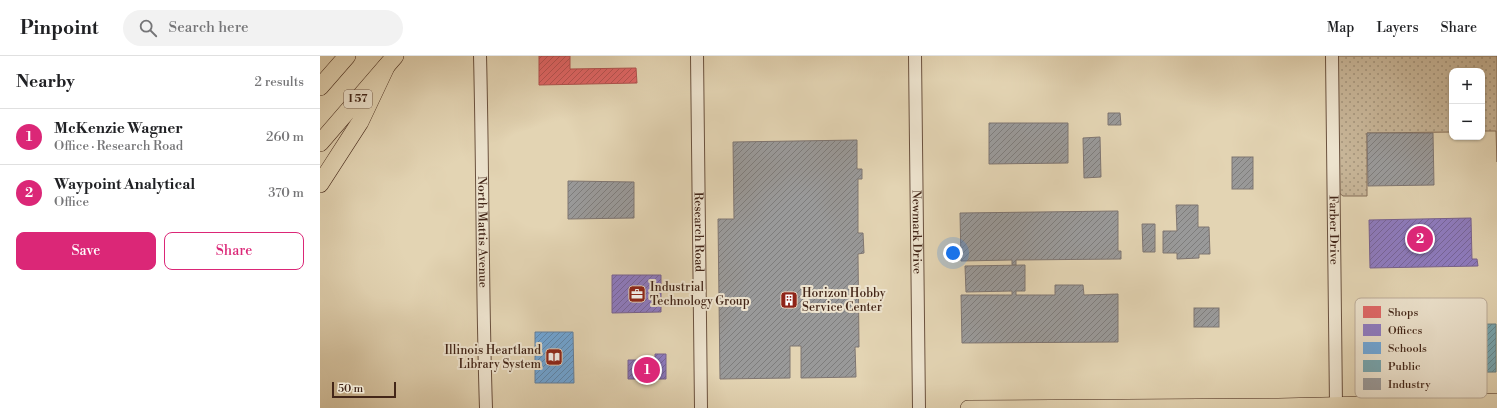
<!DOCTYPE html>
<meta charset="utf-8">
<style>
body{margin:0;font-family:"Libre Bodoni",serif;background:#f2f2f2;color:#202124}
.controls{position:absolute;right:12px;top:12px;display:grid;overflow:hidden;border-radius:8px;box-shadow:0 1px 3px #0004}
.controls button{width:36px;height:36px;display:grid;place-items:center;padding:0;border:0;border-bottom:1px solid #e0e0e0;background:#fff;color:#202124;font:20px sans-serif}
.scale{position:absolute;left:12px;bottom:10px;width:64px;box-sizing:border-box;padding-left:4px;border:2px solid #432618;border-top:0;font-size:11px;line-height:14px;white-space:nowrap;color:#432618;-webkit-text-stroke:3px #ede3ce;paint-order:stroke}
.you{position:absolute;left:633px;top:197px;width:14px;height:14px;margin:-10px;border:3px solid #fff;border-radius:50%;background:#1a73e8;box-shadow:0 0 0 6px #1a73e833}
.badge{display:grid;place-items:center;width:26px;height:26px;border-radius:50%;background:#db2777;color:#fff;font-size:13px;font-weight:700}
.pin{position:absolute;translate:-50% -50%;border:2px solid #fff;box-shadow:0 1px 4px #0006}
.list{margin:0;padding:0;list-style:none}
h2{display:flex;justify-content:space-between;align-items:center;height:52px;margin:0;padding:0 16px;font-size:17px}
h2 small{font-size:13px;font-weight:400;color:#757577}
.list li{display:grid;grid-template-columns:26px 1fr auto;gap:12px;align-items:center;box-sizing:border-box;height:56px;padding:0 16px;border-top:1px solid #e0e0e0}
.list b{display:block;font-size:15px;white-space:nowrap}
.list p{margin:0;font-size:13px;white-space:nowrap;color:#757577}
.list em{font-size:13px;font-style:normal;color:#757577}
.actions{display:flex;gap:8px;padding:12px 16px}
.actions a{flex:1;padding:9px 0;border:1px solid #db2777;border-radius:8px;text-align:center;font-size:14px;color:#db2777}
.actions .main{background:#db2777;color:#fff}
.icon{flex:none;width:22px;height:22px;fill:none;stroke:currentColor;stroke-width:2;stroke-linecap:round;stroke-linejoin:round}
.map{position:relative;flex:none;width:1177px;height:352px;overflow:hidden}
header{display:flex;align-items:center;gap:24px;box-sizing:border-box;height:56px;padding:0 20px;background:#fff;border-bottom:1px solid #e0e0e0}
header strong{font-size:19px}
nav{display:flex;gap:22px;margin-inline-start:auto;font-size:14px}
.search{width:280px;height:36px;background:#f2f2f2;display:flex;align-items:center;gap:10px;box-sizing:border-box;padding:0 14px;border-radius:22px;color:#757577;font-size:15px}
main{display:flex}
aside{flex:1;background:#fff}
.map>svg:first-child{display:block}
.grass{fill:url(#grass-dots);stroke:#866e58}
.shops{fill:url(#shops-hatch);stroke:#b1534f}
.offices{fill:url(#offices-hatch);stroke:#786290}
.schools{fill:url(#schools-hatch);stroke:#6281a1}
.public{fill:url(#public-hatch);stroke:#677f82}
.industry{fill:url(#industry-hatch);stroke:#7f7672}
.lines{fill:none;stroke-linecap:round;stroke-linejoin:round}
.minor-casing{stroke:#6b523f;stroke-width:14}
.major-casing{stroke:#432618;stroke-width:16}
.highway-casing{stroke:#432618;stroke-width:18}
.minor{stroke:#ede3ce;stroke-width:12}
.major{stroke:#e3d4b3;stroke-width:15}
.highway{stroke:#e3d4b3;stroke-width:17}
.labels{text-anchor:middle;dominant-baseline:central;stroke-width:4;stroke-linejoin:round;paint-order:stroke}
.shield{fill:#ede3ce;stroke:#765f4f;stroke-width:1}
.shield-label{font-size:11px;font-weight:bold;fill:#432618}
.street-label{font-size:12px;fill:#432618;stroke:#ede3ce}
.poi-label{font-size:12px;fill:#432618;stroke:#ede3ce;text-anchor:start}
.key{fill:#ede3ce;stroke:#baaa97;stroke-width:1}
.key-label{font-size:11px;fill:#432618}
</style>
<header>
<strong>Pinpoint</strong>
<div class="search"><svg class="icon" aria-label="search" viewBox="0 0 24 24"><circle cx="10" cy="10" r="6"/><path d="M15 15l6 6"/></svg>Search here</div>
<nav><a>Map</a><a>Layers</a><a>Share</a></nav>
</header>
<main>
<aside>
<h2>Nearby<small>2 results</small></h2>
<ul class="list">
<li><span class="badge">1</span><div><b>McKenzie Wagner</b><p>Office · Research Road</p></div><em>260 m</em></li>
<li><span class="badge">2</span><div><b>Waypoint Analytical</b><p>Office</p></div><em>370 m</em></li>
</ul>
<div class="actions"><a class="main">Save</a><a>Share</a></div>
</aside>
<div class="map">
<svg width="1177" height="352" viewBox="0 0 1177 352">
<defs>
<pattern id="grass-dots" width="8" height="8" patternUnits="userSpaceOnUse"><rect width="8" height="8" fill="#c8b699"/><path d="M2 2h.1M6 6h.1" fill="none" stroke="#a4947c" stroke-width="1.8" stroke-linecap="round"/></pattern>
<pattern id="shops-hatch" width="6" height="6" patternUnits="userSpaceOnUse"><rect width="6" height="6" fill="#e06666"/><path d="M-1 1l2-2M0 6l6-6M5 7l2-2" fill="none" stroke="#b75453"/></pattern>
<pattern id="offices-hatch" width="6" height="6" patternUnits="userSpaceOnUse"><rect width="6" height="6" fill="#8e7cc3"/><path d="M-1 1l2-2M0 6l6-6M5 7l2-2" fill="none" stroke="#76659d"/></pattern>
<pattern id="schools-hatch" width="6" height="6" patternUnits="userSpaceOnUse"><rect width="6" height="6" fill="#6fa8dc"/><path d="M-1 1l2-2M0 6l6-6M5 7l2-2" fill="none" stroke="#5d89b1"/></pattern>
<pattern id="public-hatch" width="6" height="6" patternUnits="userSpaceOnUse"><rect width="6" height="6" fill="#76a5af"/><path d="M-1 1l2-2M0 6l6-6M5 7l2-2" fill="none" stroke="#62868d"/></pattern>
<pattern id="industry-hatch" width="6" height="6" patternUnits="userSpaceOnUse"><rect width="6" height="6" fill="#999"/><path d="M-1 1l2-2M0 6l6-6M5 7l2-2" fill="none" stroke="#7e7d7c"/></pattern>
</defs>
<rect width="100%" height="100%" fill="#e3d4b3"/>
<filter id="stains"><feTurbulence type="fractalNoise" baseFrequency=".005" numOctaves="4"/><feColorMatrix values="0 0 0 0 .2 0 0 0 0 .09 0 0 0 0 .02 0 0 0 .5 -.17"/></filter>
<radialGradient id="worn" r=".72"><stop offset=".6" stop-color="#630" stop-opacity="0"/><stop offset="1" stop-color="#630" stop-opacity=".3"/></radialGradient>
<path class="grass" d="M1017 0H1177V106L1176 75H1162V15H1132V76L1047 77V140H1023L1018 136Z"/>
<path class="shops" d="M219 0H250V13L316 12 317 27 219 29Z"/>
<g class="offices">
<path d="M1151 162 1152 203H1157L1158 210 1050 212 1049 164Z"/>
<path d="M292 219H341V256L292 257Z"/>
<path d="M335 298H346V323H308V304H335Z"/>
</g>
<path class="schools" d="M215 276H253L254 327H215Z"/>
<path class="public" d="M1176 268V316L1061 317 1059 269Z"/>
<g class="industry">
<path d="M788 57H800L801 69H788Z"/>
<path d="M669 67H748V107L669 108Z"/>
<path d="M1047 77H1113L1114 129 1048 130Z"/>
<path d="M780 81 781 121 764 122 763 82Z"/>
<path d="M537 84V113H542V123H538V177H543L544 197 538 198 539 291H535L536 321 481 322V290H470V322L400 323 398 163H414L413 86Z"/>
<rect x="912" y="101" width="21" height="32"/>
<path d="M248 125 314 126V162L248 163Z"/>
<path d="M856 149H878V171H889L890 198H879V202L857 203V197H843V175H857Z"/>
<path d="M798 155V195H801V203L696 204V209H692V204L641 205 640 157Z"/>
<path d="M822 168H835V196H823Z"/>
<path d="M705 209V235H696V239H735V229H763L764 239 798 238V286L642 287 641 239H692V235L646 236 645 210Z"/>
<rect x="874" y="252" width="25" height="19"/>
</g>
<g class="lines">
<defs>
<g id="minor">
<path id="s1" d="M160 0C163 117 162 235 166 352"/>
<path id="s2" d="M377 0 381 352"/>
<path id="s3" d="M595 0 599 352"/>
<path id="s4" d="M1012 0 1016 349"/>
</g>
<path id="major" d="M648 352 958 350 1177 345"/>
<g id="highway">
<path d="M0 31 27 0"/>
<path d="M0 87 75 0"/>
<path d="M0 128 40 66 66 11"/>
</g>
</defs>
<use href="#minor" class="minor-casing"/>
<use href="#major" class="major-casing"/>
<use href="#highway" class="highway-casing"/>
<use href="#minor" class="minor"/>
<use href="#major" class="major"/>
<use href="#highway" class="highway"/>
</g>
<defs>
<symbol id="office-square" viewBox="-11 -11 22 22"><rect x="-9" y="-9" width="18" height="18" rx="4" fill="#8f2418" stroke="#ede3ce"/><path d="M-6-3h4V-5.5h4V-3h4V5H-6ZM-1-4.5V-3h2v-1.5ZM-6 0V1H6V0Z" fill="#fff"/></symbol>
<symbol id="building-square" viewBox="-11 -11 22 22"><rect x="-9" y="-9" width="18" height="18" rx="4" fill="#8f2418" stroke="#ede3ce"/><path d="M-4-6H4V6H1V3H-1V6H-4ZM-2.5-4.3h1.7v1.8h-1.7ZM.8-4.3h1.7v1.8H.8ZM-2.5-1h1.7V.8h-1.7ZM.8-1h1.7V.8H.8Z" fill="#fff"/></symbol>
<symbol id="library-square" viewBox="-11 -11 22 22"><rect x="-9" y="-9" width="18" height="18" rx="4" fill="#8f2418" stroke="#ede3ce"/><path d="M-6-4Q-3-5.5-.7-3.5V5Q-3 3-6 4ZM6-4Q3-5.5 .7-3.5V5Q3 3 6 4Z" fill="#fff"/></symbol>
</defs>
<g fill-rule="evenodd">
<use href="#office-square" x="307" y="228" width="20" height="20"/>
<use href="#building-square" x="459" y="234" width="20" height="20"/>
<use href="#library-square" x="224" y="291" width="20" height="20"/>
</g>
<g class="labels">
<rect class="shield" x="24" y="34" width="28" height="18" rx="3"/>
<g class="shield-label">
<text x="38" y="43">I 57</text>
</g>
<g class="street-label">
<text stroke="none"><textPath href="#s4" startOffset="174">Farber Drive</textPath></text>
<text stroke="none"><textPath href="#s1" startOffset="176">North Mattis Avenue</textPath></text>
<text stroke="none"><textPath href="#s2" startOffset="176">Research Road</textPath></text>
<text stroke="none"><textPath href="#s3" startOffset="176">Newmark Drive</textPath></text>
</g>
<g class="poi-label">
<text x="330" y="231">Industrial<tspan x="330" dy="14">Technology Group</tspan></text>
<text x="482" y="237">Horizon Hobby<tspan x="482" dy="14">Service Center</tspan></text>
<text x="221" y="294" text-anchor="end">Illinois Heartland<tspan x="221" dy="14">Library System</tspan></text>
</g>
</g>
<rect x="1035" y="242" width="132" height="100" rx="6" class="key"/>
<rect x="1043" y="250" width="18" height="12" fill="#e06666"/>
<rect x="1043" y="268" width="18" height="12" fill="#8e7cc3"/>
<rect x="1043" y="286" width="18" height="12" fill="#6fa8dc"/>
<rect x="1043" y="304" width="18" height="12" fill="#76a5af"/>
<rect x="1043" y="322" width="18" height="12" fill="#999"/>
<g class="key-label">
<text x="1068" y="260">Shops</text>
<text x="1068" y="278">Offices</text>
<text x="1068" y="296">Schools</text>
<text x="1068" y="314">Public</text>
<text x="1068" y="332">Industry</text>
</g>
<rect width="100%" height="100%" filter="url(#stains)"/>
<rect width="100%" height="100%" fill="url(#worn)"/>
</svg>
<div class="controls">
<button>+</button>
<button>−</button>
</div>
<div class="scale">50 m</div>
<div class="you"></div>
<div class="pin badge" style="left:327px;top:314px">1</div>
<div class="pin badge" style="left:1100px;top:183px">2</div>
</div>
</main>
